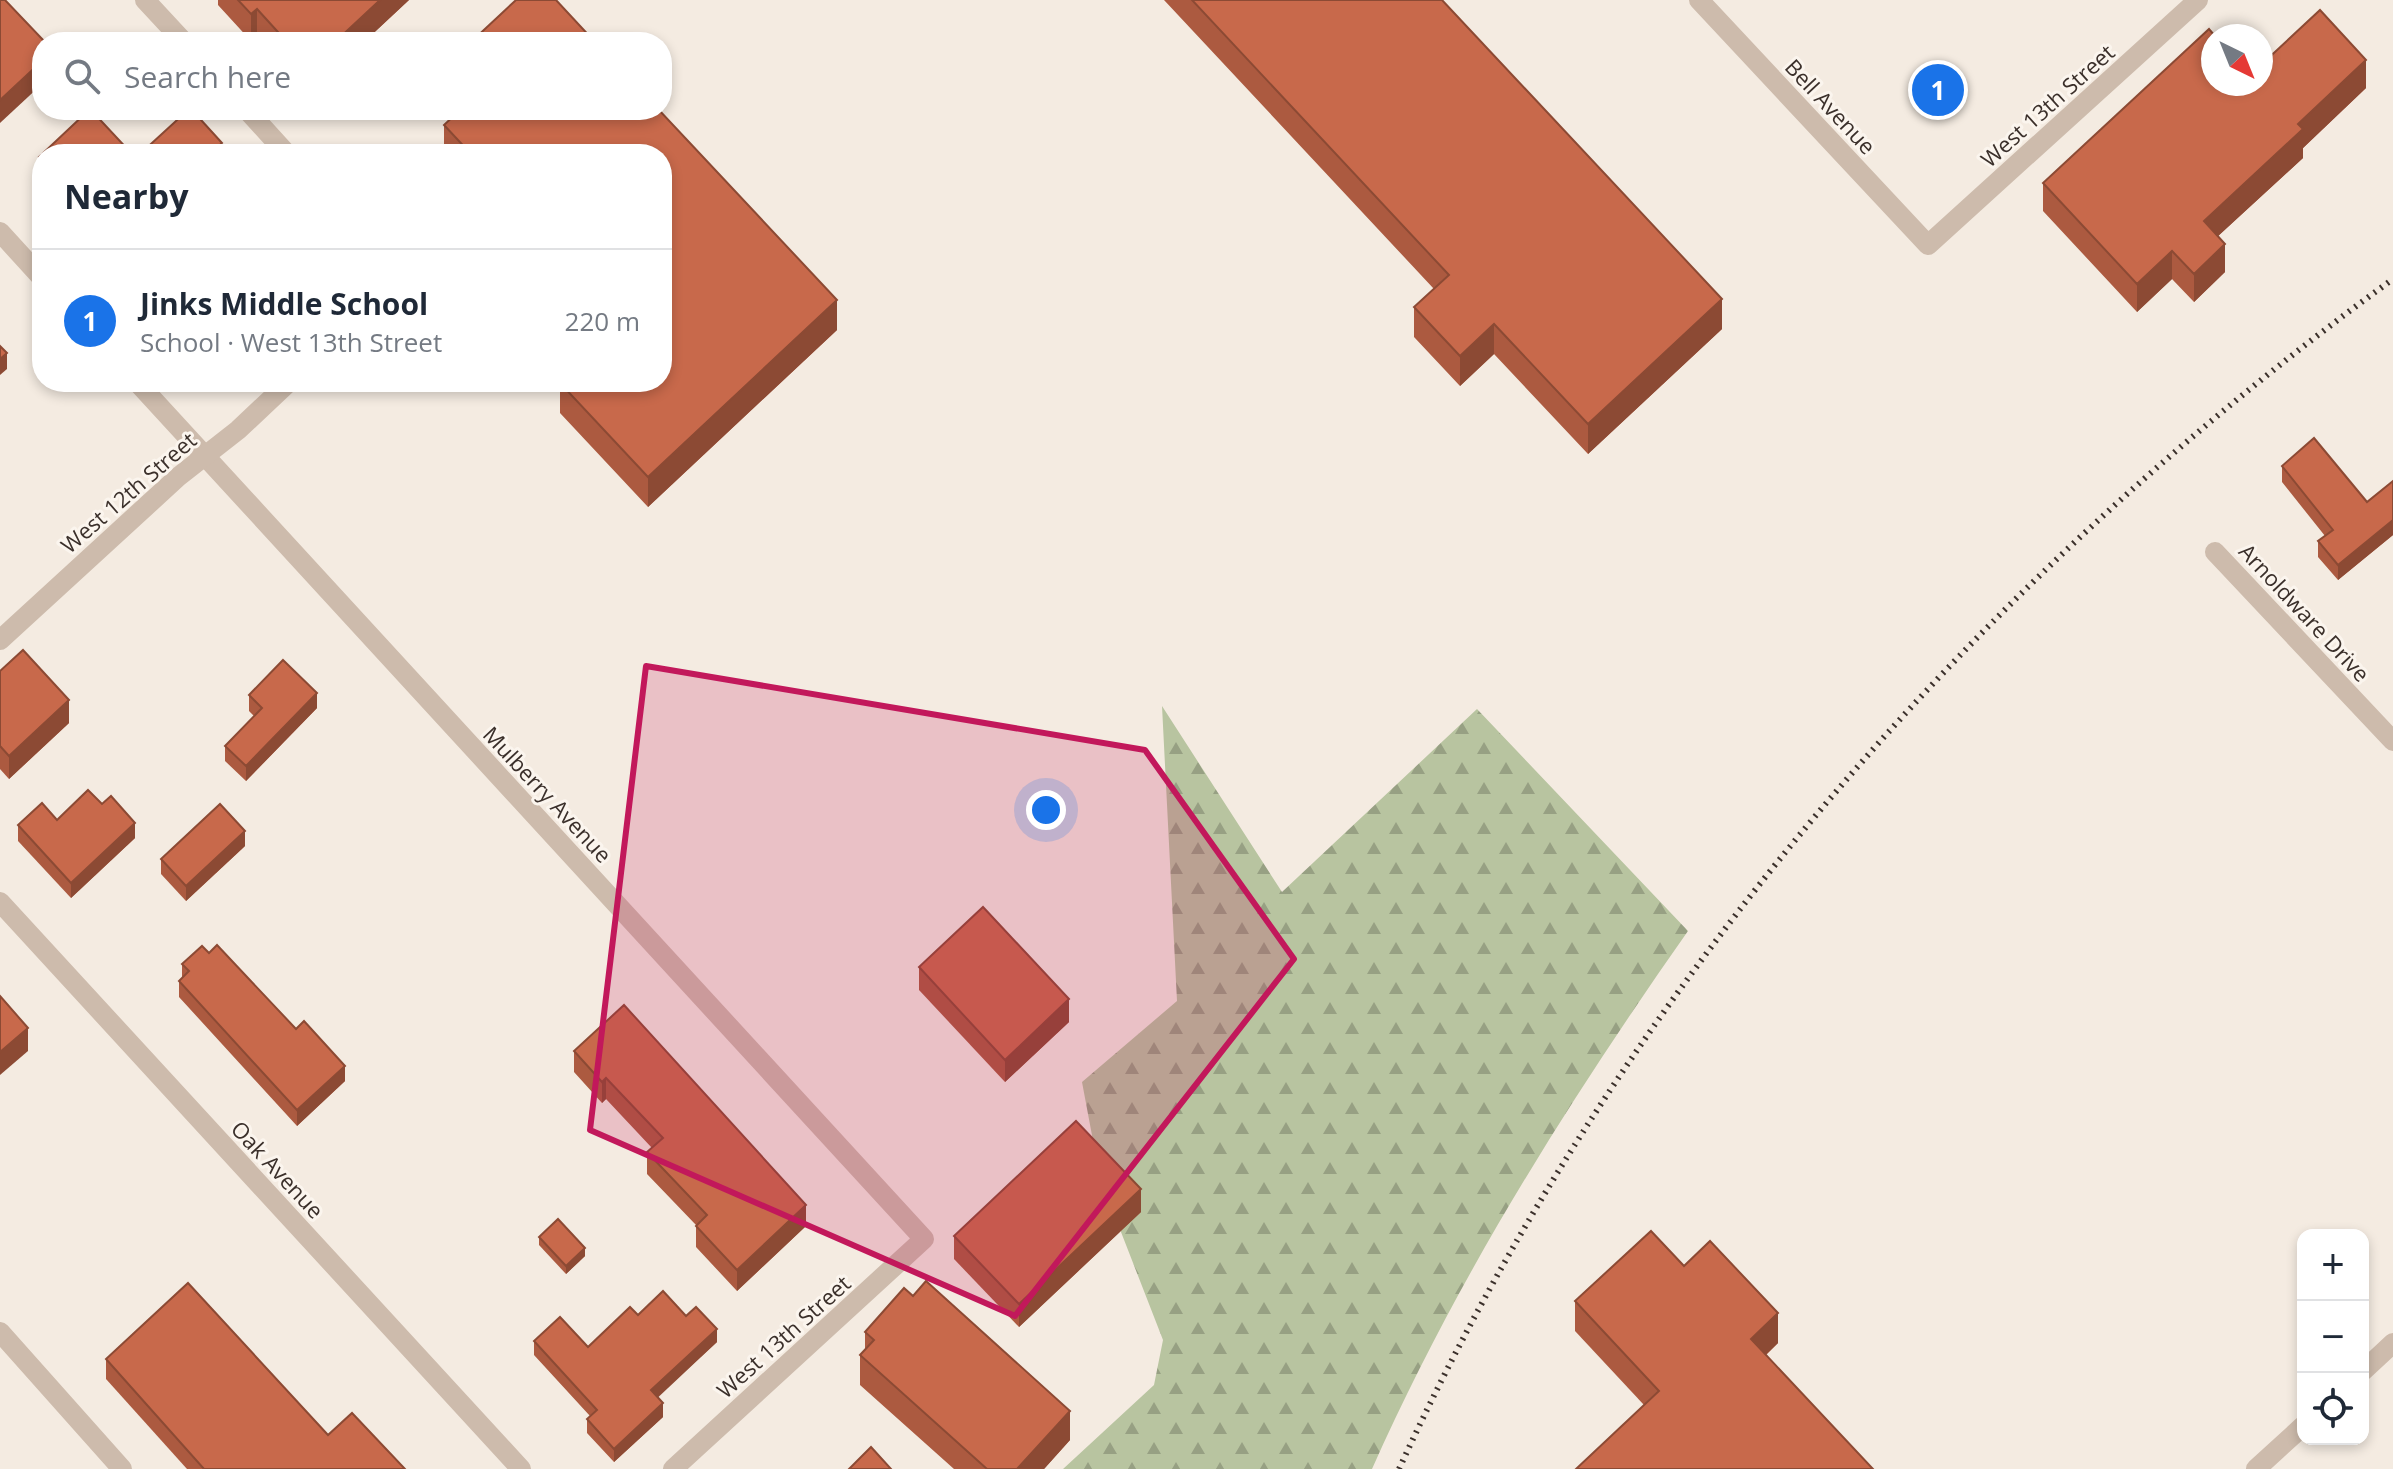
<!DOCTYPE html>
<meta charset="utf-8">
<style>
body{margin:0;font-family:"Open Sans",sans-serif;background:#f2f2f3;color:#1f2937}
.controls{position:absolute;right:24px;bottom:24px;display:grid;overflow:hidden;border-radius:16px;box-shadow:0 4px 12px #0003}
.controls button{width:72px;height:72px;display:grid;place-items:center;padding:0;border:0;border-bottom:2px solid #e0e1e3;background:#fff;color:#1f2937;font:40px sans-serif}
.compass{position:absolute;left:2201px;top:24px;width:72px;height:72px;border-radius:50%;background:#fff;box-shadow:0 4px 12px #0003;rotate:137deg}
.you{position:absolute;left:1046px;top:810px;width:28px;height:28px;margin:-20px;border:6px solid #fff;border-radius:50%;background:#1a73e8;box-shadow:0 0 0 12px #1a73e833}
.badge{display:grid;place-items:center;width:52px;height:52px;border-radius:50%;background:#1a73e8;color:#fff;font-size:26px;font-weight:700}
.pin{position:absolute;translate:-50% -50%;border:4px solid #fff;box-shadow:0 2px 8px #0006}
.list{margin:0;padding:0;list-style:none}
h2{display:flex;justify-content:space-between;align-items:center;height:104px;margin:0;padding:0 32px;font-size:34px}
h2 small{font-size:26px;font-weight:400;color:#747a83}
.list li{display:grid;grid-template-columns:52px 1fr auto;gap:24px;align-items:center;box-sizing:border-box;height:144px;padding:0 32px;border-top:2px solid #e0e1e3}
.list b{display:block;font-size:30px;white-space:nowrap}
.list p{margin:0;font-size:26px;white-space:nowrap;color:#747a83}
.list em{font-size:26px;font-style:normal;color:#747a83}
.icon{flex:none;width:44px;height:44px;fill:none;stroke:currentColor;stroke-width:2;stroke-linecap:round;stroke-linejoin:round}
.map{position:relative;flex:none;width:2393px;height:1469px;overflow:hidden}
.search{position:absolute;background:#fff;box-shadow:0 4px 12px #0003;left:32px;top:32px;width:640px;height:88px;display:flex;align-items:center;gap:20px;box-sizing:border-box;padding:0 28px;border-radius:32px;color:#747a83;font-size:30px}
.panel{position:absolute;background:#fff;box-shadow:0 4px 12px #0003;left:32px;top:144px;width:640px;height:248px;border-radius:32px}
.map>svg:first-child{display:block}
.forest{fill:url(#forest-firs)}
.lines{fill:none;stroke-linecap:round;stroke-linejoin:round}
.minor{stroke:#cdbbac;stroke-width:20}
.rail{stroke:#3b302b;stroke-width:6;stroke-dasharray:2 6;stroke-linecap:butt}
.wall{fill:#ac5a40}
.shaded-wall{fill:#8c4a34}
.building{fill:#c8694b;stroke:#8c4a34;stroke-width:2}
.marked{fill:#c2185b;fill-opacity:0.2;stroke:#c2185b;stroke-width:6;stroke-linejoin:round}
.labels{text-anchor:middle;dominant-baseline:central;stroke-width:6;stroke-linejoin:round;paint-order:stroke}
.street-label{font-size:22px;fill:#3b302b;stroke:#fbf5ee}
</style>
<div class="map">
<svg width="2393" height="1469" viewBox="0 0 2393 1469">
<defs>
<pattern id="forest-firs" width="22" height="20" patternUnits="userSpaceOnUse" patternTransform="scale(2)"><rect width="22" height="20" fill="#b8c4a0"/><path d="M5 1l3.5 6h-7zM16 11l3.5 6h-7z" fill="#97a083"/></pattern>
</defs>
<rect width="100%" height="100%" fill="#f4ebe1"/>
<path class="forest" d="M1162 706 1282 892 1477 709 1688 931C1568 1102 1457 1278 1372 1469H1063L1154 1385 1163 1340 1100 1178 1082 1082 1177 1001Z"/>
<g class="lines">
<g class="minor">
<path d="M145 0 184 42"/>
<path d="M1699 0 1928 245 2198 0"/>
<path d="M247 110 287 154"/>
<path d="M0 232 42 278"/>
<path d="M137 382 924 1239 673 1469"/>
<path d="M2215 552 2393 741"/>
<path d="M0 640 178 477 238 430 289 382"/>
<path d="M0 902 521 1469"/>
<path d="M0 1332 122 1469"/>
<path d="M2363 1371 2393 1343"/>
<path d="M2256 1469 2303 1426"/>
</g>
<path class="rail" d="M1399 1469C1616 995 1973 584 2393 279"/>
</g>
<g class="wall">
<path d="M218 0H409L364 42H262L257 36 251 41 218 5Z"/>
<path d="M1164 0H1442L1722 329 1588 454 1494 354 1460 386 1414 337V307L1434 289Z"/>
<path d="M2213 84 2366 88 2303 148V158L2218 236 2225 272 2194 302 2172 279 2137 312 2043 211V183Z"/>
<path d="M451 110H659L837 330 648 507 560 413V383L662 382V154H444V125L455 115Z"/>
<path d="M42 154V176L39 172V157Z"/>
<path d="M2282 466 2367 502 2393 481V535L2338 580 2318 557V541L2325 536 2282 482Z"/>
<path d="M0 671 69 723 9 779 0 769Z"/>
<path d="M249 695 317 708 246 781 225 761V746L254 716 249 711Z"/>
<path d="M57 820 135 838 71 898 18 841V825Z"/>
<path d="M245 846 186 901 161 874V859Z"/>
<path d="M182 964 345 1081 297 1126 179 997V981L182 978Z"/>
<path d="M919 967 1069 1022 1005 1082 919 990Z"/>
<path d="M574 1051 806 1226 737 1291 696 1247V1225L647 1174V1152L652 1148 606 1099 602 1103 574 1072Z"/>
<path d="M1141 1212 1019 1327 954 1259V1236Z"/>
<path d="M539 1237 585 1256 566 1274 539 1245Z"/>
<path d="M1684 1266 1778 1343 1766 1355 1644 1405 1575 1331V1301Z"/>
<path d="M638 1315 686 1316 717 1342 657 1397 663 1417 614 1462 587 1433V1419L590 1416 534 1355V1341L588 1347Z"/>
<path d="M865 1332 1070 1440 1044 1469H954L860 1385V1355L865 1350Z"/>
<path d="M106 1359 328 1435 405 1469H187L106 1379Z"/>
</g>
<g class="shaded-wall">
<path d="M380 0H409L364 42H335Z"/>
<path d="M257 9V36L251 41V14Z"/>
<path d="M2366 60V88L2303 148V158L2204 249V221L2298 124Z"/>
<path d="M42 61V84L0 123V100Z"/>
<path d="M222 143V154H210Z"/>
<path d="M2225 244V272L2194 302V274Z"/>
<path d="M2172 251V279L2137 312V284Z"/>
<path d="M1722 299V329L1588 454V424Z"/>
<path d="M837 300V330L648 507V477Z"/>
<path d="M1494 324V354L1460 386V356Z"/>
<path d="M7 353V369L0 375V359Z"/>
<path d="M2393 520V535L2338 580V565Z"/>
<path d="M317 693V708L246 781V766Z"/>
<path d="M69 700V723L9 779V756Z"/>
<path d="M135 823V838L71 898V883Z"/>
<path d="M245 831V846L186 901V886Z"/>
<path d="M1069 999V1022L1005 1082V1060Z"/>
<path d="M28 1028V1051L0 1075V1052Z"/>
<path d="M345 1066V1081L297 1126V1110Z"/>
<path d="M606 1078V1099L602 1103V1082Z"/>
<path d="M1141 1189V1212L1019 1327V1304Z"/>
<path d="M806 1205V1226L737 1291V1270Z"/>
<path d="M585 1248V1256L566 1274V1266Z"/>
<path d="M1778 1313V1343L1751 1369V1339Z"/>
<path d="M717 1329V1342L651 1404V1390Z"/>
<path d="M663 1403V1417L614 1462V1449Z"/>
<path d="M1070 1411V1440L1044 1469H1017Z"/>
</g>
<g class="building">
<path d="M0 0H5L45 42H42V61L0 100Z"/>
<path d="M238 0H380L335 42H287L257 9 251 14Z"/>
<path d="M516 0H556L595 42H471Z"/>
<path d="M1192 0H1442L1722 299 1588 424 1494 324 1460 356 1414 307 1449 275Z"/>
<path d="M2320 10 2366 60 2298 124 2303 129 2204 221 2225 244 2194 274 2172 251 2137 284 2043 183 2209 29 2215 36H2213V84H2261V65Z"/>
<path d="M89 110H91L132 154H42V160L39 157Z"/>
<path d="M188 110H192L222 143 210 154H140Z"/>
<path d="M460 110H659L837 300 648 477 560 383 662 382V154H471L444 125Z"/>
<path d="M0 346 7 353 0 359Z"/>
<path d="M2314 438 2367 502 2393 481V520L2338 565 2318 541 2333 530 2282 466Z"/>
<path d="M23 650 69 700 9 756 0 746V671Z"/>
<path d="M283 660 317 693 246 766 225 746 262 708 249 695Z"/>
<path d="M88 790 102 804 111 796 135 823 71 883 18 825 42 803 57 820Z"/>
<path d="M220 804 245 831 186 886 161 859Z"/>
<path d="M983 907 1069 999 1005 1060 919 967Z"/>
<path d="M217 945 296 1029 304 1021 345 1066 297 1110 179 981 189 971 182 964 202 946 209 953Z"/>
<path d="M0 996 28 1028 0 1052Z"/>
<path d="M624 1005 806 1205 737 1270 696 1226 707 1215 647 1152 663 1138 606 1078 602 1082 574 1051Z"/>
<path d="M1076 1121 1141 1189 1019 1304 954 1236Z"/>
<path d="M558 1219 585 1248 566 1266 539 1237Z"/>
<path d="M1651 1231 1684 1266 1710 1241 1778 1313 1751 1339 1873 1469H1576L1659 1391 1575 1301Z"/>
<path d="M926 1281 1070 1411 1017 1469H987L860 1355 874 1340 865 1332 904 1288 913 1296Z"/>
<path d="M188 1283 328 1435 352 1413 405 1469H204L106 1359Z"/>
<path d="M663 1291 686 1316 696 1307 717 1329 651 1390 663 1403 614 1449 587 1419 597 1410 534 1341 560 1317 588 1347 630 1307 638 1315Z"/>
<path d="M871 1447 891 1469H849Z"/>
</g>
<path class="marked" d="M646 666 1145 750 1294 959 1015 1316 590 1130Z"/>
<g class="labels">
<g class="street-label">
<text transform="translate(2047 105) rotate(-42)">West 13th Street</text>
<text transform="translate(1831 106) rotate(47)">Bell Avenue</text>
<text transform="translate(128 492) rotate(-41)">West 12th Street</text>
<text transform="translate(2305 612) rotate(47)">Arnoldware Drive</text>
<text transform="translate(548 794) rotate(47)">Mulberry Avenue</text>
<text transform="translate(278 1169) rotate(47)">Oak Avenue</text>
<text transform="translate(783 1336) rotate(-42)">West 13th Street</text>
</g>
</g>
</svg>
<div class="controls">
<button>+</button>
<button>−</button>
<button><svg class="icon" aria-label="locate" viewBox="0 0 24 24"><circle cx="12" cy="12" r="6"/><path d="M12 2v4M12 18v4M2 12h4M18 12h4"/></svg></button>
</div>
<svg class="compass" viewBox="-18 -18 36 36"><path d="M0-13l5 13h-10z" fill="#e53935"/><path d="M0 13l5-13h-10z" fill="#747a83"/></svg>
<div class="you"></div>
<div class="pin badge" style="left:1938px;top:90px">1</div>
<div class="search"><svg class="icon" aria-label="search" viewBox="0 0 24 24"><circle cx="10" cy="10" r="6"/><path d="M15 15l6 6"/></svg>Search here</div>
<section class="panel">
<h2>Nearby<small></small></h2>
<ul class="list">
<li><span class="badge">1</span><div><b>Jinks Middle School</b><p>School · West 13th Street</p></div><em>220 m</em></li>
</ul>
</section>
</div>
